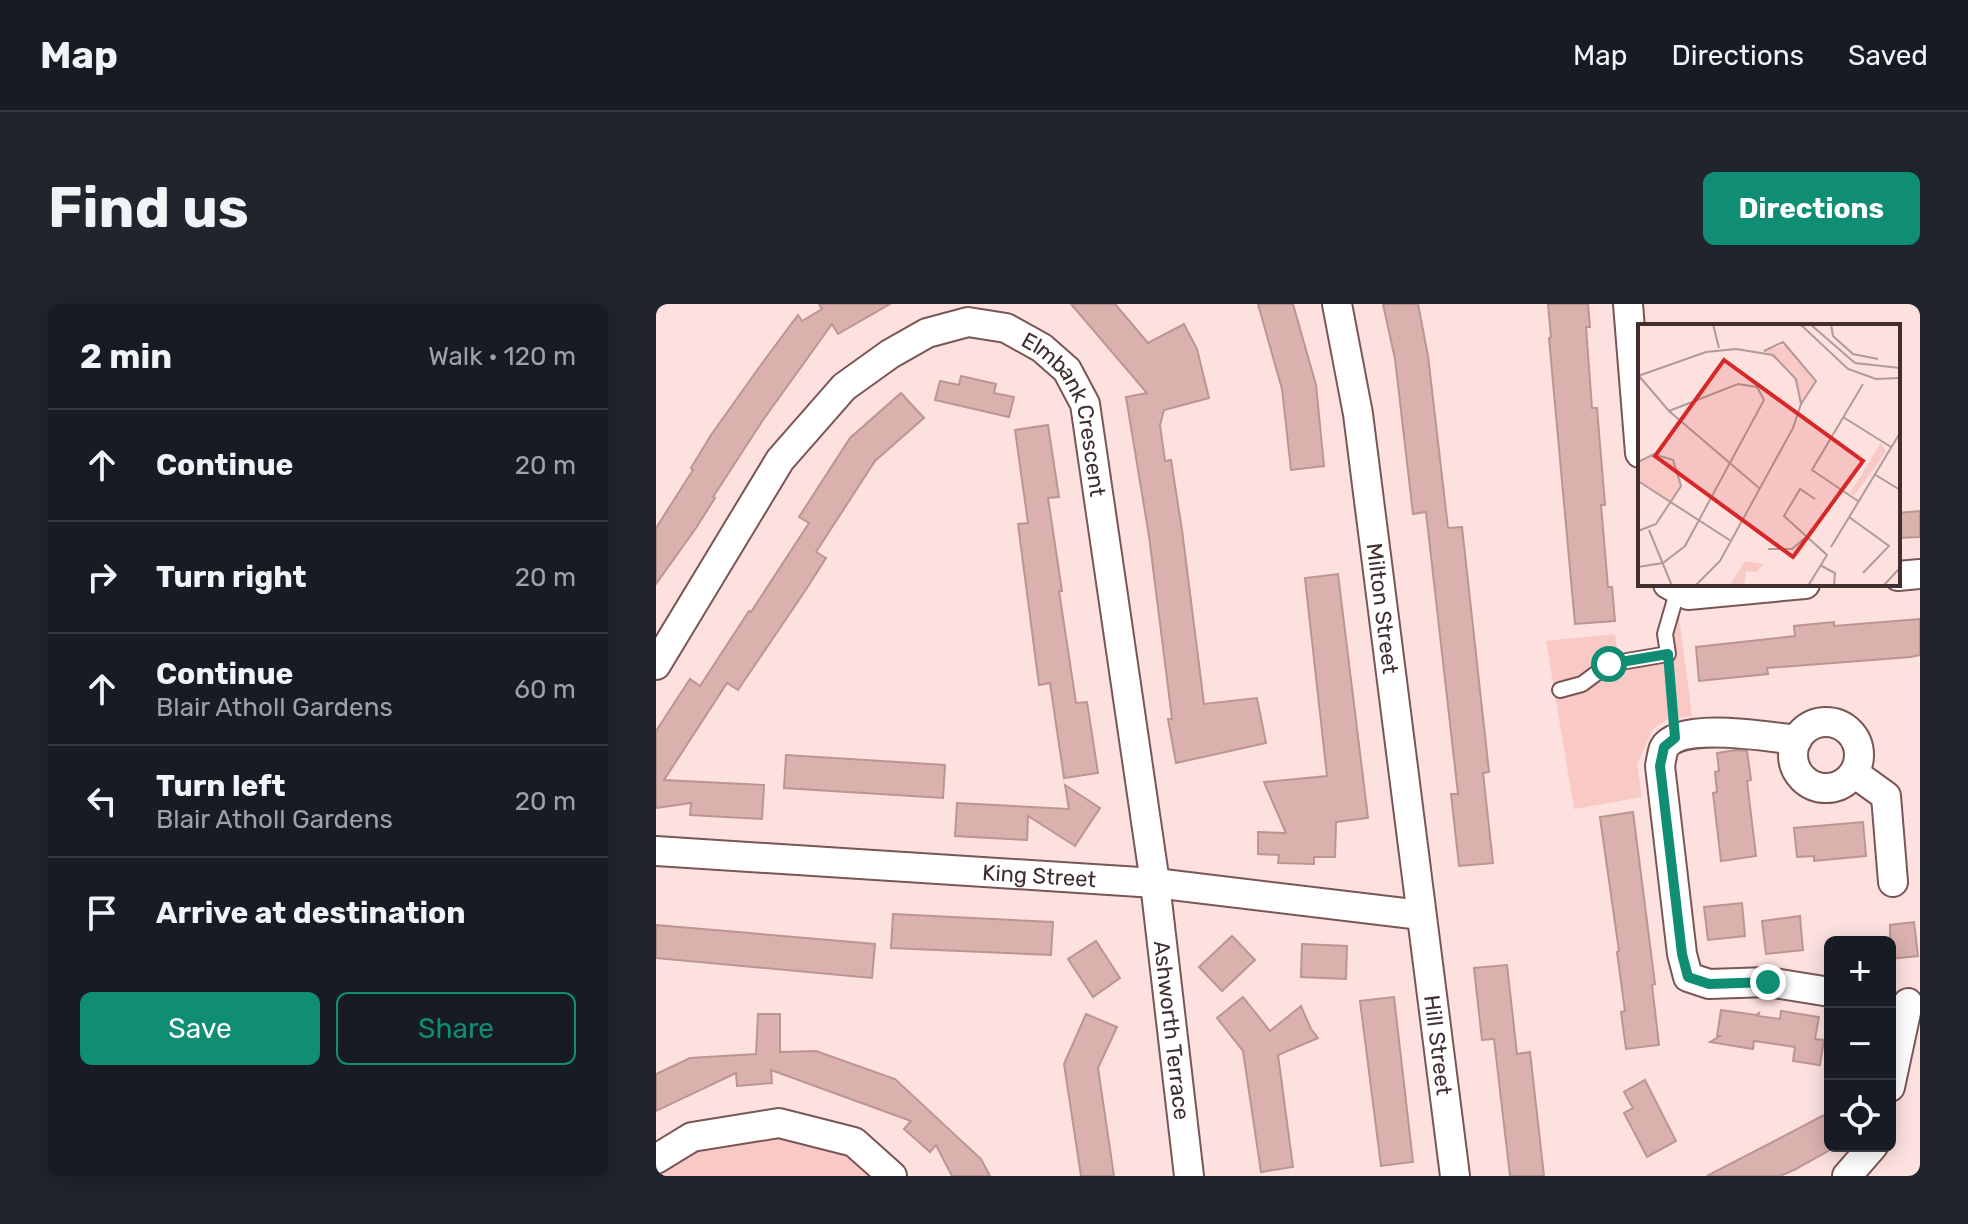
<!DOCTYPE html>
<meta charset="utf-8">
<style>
body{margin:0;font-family:Rubik,sans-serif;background:#20242c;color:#f1f3f6}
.controls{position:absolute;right:24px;bottom:24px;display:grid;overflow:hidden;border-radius:12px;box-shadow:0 4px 20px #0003}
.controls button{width:72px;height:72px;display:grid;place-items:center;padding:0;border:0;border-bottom:2px solid #363941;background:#171b24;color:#f1f3f6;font:40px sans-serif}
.stop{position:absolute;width:24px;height:24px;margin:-18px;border:6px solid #0f8e74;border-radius:50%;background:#fff}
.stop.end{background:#0f8e74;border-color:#fff;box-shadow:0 2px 8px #0008}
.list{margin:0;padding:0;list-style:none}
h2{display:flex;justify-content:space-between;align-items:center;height:104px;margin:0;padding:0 32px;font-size:34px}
h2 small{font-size:26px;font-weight:400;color:#9ea1a6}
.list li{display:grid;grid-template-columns:52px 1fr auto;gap:24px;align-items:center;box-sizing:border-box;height:112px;padding:0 32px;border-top:2px solid #363941}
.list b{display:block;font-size:30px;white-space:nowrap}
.list p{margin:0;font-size:26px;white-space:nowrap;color:#9ea1a6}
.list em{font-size:26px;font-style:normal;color:#9ea1a6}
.actions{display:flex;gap:16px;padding:24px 32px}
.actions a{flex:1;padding:18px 0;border:2px solid #0f8e74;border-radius:12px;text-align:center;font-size:28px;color:#0f8e74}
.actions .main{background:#0f8e74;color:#fff}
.icon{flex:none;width:44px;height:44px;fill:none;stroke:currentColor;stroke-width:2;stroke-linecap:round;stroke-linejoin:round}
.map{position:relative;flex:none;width:1264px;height:872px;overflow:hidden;border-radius:12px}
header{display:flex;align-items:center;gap:48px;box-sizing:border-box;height:112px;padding:0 40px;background:#171b24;border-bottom:2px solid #363941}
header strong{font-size:38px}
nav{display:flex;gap:44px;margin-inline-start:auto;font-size:28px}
.intro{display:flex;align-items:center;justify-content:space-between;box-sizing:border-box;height:192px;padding:0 48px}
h1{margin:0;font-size:56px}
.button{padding:20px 36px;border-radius:12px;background:#0f8e74;color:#fff;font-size:28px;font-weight:700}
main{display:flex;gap:48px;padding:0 48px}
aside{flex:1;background:#171b24;border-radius:12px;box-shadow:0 4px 20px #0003}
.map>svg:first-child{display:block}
.green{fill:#f9c9c6}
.building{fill:#dbb1ae;stroke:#bc9491;stroke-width:2}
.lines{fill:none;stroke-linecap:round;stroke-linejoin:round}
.service-casing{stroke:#7a5553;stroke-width:18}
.minor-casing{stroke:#7a5553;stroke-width:32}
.path{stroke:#a28c8b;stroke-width:5;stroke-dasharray:4 4;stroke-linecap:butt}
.service{stroke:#fff;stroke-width:14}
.minor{stroke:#fff;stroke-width:28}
.route{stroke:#0f8e74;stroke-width:10}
.labels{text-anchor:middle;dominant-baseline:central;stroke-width:6;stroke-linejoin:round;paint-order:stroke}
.street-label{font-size:22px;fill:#402f2e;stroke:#fcf3f2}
.inset-road{fill:none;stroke:#b19a98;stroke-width:2}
.view{fill:#d62828;fill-opacity:0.15;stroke:#d62828;stroke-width:4}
.inset-edge{fill:none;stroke:#402f2e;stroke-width:4}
</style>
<header>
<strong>Map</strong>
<nav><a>Map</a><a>Directions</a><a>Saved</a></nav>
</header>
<div class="intro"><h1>Find us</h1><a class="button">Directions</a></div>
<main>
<aside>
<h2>2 min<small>Walk · 120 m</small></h2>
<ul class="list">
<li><svg class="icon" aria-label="ahead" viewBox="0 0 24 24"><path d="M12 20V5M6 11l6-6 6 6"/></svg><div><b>Continue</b></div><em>20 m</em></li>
<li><svg class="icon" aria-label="right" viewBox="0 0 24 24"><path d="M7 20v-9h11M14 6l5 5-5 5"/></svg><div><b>Turn right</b></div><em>20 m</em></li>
<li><svg class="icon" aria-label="ahead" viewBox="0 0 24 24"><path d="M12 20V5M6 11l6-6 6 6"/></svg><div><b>Continue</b><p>Blair Atholl Gardens</p></div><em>60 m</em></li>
<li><svg class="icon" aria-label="left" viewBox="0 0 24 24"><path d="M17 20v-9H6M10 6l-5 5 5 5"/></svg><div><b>Turn left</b><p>Blair Atholl Gardens</p></div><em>20 m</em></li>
<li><svg class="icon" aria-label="arrive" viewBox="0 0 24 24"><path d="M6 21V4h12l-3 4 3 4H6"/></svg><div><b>Arrive at destination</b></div></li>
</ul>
<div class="actions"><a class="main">Save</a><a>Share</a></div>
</aside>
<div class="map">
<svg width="1264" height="872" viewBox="0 0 1264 872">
<rect width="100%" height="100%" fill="#fce1df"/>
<g class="green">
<path d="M1017 312H1023L1036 412 1012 415 997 425 981 461 986 493 918 505 890 337 959 330 964 365 1018 357Z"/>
<path d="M123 819 198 838 236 872H0V855Z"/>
</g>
<g class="building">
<path d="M163 0H234L182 30 176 20 107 116 57 193 59 194 40 224 0 280V224L37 166 35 164 55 131 107 58 142 11 146 17 166 5Z"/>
<path d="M415 0H459L492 39 528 20 541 45 553 94 508 106 504 121 509 157 515 156 526 226 548 400 601 394 610 439 520 459 512 415H516L493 232 470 93 491 89Z"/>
<path d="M602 0H637L660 81 668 162 635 166 626 85Z"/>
<path d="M727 0H762L772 52 792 224 806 223 833 468 827 469 837 559 803 562 795 490H802L770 208 757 210 739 55Z"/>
<path d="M892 0H932L934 23H930L936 104H941L949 201H945L952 283H956L959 317 919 320 893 34 895 33Z"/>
<path d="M305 72 340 80 338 89 358 93 353 113 279 96 284 77 303 81Z"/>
<path d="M245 89 268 114 219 157 160 248 170 254 151 284 82 386 71 379 8 476 108 481 106 515 34 511 35 499 0 504V427L34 375 44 382 93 307 95 308 153 219 143 213 194 134Z"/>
<path d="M392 121 403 193 392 194 406 287H403L420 399 431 398 442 469 408 474 394 379 383 381 362 220 372 219 359 126Z"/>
<path d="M1264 207V233L1242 234V209Z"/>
<path d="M682 270 712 514 680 518 679 553H658V560L622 559 623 551 602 550V528L630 529 608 478 671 472 649 274Z"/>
<path d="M1264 315V351L1255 353 1111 364 1112 370 1043 377 1040 343 1139 332 1138 322 1178 318V322Z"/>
<path d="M1080 446 1091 447 1095 476 1091 477 1100 552 1065 557 1057 489 1061 488 1059 468 1063 467 1061 449Z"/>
<path d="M130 451 289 461 287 494 128 484Z"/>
<path d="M409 481 444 504 419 542 372 512 371 536 299 532 301 499 413 505Z"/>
<path d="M977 508 999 680 996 681 1003 741 970 745 965 708 969 707 961 648 963 647 944 513Z"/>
<path d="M1207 518 1210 552 1158 557V552L1141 553 1138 524Z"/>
<path d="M1086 599 1089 632 1052 636 1048 603Z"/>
<path d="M237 610 397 618 395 651 235 644Z"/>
<path d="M1144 612 1147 646 1110 650 1106 617Z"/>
<path d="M1258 618 1262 652 1234 655V621Z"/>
<path d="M0 621 219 640 216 674 0 654Z"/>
<path d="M576 632 599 656 566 687 543 663Z"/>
<path d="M440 637 464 674 437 693 412 655Z"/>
<path d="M646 640 691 642 690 675 645 673Z"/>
<path d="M851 661 861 750 874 748 888 872H854L838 735 826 736 818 664Z"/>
<path d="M587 693 614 727 645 702 655 725 662 734 622 751 637 863 605 868 587 747 561 714Z"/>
<path d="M738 693 757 858 725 862 704 697Z"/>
<path d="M1065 706 1100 711 1103 709 1102 712 1124 715 1125 707 1163 713 1159 735 1168 736 1164 761 1137 757 1139 743 1098 737 1097 745 1054 738 1064 732H1061Z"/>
<path d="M102 710H124V748L160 747 239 775 325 855 334 872H296L280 841 274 848 248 825 255 817 115 766 116 779 81 782 80 769 0 807V770L34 754 100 750Z"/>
<path d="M430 710 461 723 442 764 458 872H425L408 760Z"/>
<path d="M989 776 1020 837 991 853 968 809 977 804 968 788Z"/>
<path d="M1174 808V846L1138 866 1124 872H1051Z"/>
</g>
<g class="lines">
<defs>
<path id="service" d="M904 386 926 380 953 360 1012 350 1009 330 1022 285"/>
<g id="minor">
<path id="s1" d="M681 0 702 110 799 872"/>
<path d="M972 0 984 149"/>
<path d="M1242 272 1264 270"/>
<path d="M1012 280 1032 291 1149 280"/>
<path id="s2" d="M0 361 124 156 188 83 234 50 271 29 312 18 350 24 386 44 411 66 429 100 499 579 533 872"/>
<circle cx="1170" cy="451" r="33"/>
<path d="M1141 436C1114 433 1023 417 1008 444 1006 449 1005 457 1004 462L1026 650 1032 673 1053 680 1112 678 1174 688"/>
<path d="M1198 469 1230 492 1237 578"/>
<path id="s3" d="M0 547 499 579 765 611"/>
<path d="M1234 783 1252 699"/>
<path d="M0 855 36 833 123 819 198 838 236 872"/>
<path d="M1191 872 1217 842"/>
</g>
</defs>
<use href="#service" class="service-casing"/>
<use href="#minor" class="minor-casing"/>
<g class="path">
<path d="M1102 22H1116"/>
<path d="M1013 367 1017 409"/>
</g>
<use href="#service" class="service"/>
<use href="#minor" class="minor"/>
</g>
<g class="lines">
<path class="route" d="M953 360 1012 350 1019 434 1008 443 1004 462 1026 650 1032 673 1053 680 1112 678"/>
</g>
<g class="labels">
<g class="street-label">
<text stroke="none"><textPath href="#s2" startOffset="630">Elmbank Crescent</textPath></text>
<text stroke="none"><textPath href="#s1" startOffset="308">Milton Street</textPath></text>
<text stroke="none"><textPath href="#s3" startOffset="384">King Street</textPath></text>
<text stroke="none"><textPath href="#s2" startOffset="1262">Ashworth Terrace</textPath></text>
<text stroke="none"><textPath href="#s1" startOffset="748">Hill Street</textPath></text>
</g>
</g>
<g transform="translate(982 20)">
<rect width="262" height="262" fill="#fce1df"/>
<path d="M149 20 178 57 163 80 153 47 126 27ZM243 119 248 128 216 172 212 169ZM16 130 41 144 43 162 34 179 0 157V138ZM107 237 125 240 119 248 108 247 106 262H91Z" fill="#f9c9c6"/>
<path class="inset-road" d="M75 0 81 24M162 0 210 45 238 55 262 54M172 0 217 39 262 44M193 0 195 12 215 30 240 35M126 27 145 18 178 57 163 80M0 52 68 28 98 25 135 31 158 55 163 80 155 104 82 237 57 262M1 52 31 87 121 164M205 93 253 123M0 138 16 130 35 136 43 162 18 200 0 207M236 150 262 166M0 157 93 217M220 177 174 146 225 60M211 193 251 222 225 249M11 206 34 262M193 223 262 109M130 225H154L168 213M182 241 197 249 196 262M0 243 25 239 47 222 126 76 119 63 100 60 31 87M170 262 189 231 146 192 162 165 177 175M245 262 262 244"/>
<path class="view" d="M86 36 225 137 155 233 17 132Z"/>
<rect width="262" height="262" class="inset-edge"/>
</g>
</svg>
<div class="controls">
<button>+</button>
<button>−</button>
<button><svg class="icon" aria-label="locate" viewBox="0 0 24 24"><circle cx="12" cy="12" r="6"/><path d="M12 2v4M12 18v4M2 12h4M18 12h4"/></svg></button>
</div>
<div class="stop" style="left:953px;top:360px"></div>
<div class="stop end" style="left:1112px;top:678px"></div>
</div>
</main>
